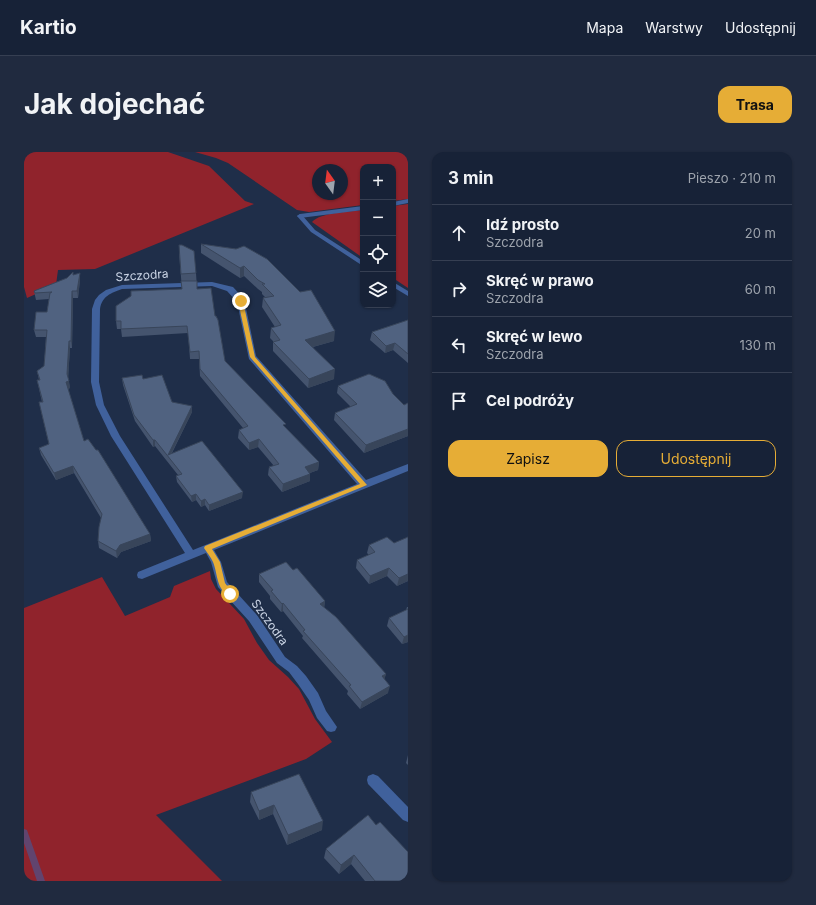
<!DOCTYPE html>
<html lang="pl">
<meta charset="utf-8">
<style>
body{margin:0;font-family:Inter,sans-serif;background:#202a3f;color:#f1f3f6}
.controls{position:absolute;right:12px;top:12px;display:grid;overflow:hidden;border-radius:8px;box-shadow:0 1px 3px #0004}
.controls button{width:36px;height:36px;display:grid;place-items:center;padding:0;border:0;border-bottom:1px solid #363f52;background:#172237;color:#f1f3f6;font:20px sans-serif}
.compass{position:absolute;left:288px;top:12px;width:36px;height:36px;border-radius:50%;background:#172237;box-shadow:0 1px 3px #0004;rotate:346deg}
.stop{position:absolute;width:12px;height:12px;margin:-9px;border:3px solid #e6ad36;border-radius:50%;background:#fff}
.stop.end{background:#e6ad36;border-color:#fff;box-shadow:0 1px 4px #0008}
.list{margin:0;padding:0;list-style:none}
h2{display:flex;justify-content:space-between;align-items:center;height:52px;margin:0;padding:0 16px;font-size:17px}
h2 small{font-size:13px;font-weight:400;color:#9ea4ad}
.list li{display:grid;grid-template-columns:26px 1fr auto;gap:12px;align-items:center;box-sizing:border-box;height:56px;padding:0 16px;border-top:1px solid #363f52}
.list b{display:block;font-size:15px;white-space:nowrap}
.list p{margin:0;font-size:13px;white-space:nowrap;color:#9ea4ad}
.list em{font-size:13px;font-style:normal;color:#9ea4ad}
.actions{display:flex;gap:8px;padding:12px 16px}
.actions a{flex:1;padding:9px 0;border:1px solid #e6ad36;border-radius:12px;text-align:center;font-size:14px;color:#e6ad36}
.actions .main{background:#e6ad36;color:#111}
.icon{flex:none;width:22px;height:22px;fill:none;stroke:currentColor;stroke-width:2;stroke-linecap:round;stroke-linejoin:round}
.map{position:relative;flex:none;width:384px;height:729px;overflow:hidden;border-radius:12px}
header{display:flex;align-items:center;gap:24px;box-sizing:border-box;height:56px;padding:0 20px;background:#172237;border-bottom:1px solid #363f52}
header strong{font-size:19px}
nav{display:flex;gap:22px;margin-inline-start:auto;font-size:14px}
.intro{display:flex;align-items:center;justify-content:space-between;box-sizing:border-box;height:96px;padding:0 24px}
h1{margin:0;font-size:28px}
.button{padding:10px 18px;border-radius:12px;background:#e6ad36;color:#111;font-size:14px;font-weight:700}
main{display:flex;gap:24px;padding:0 24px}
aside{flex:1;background:#172237;border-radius:12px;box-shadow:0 1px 3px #0004}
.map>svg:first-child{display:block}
.green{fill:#90232c;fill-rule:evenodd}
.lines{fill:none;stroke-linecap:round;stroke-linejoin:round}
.stream{fill:#61446e;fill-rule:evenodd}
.lane{fill:#40619c;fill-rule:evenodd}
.street{fill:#40619c;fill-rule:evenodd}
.wall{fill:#45546e}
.shaded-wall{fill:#38455a}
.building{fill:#506280;stroke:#38455a}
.route{fill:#e6ad36}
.labels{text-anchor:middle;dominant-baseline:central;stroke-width:3.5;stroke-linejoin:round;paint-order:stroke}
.street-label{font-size:12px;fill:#cbd5e6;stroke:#1f2e49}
</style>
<header>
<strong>Kartio</strong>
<nav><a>Mapa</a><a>Warstwy</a><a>Udostępnij</a></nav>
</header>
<div class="intro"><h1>Jak dojechać</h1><a class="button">Trasa</a></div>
<main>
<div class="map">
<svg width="384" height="729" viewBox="0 0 384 729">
<rect width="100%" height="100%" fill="#1f2e49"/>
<g class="green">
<path d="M0 0H144L185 14 221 49 230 52 71 117 34 118 32 133 3 146 0 135Z"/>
<path d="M171 0H384V47L369 49V15H339V53L285 60 273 58 204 11 192 6ZM294 18H318V42H294Z"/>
<path d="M384 52V136L369 126V54Z"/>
<path d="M339 58V106L288 70C297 60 326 60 339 58Z"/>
<path d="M186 419 187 427 192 437 220 467 233 491 245 508 264 525 275 537 291 567 308 590 282 607 132 663 198 729H0V456L78 425 101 464 146 445 150 434Z"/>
</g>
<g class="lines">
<path class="stream" d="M0 677 3 678 4 681 21 729H13L0 691Z"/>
<g class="lane">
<path d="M384 47V51L369 54V50Z"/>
<path d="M339 54V58L276 66 273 64 276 62Z"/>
</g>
<g class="street">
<path d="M276 62 278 63 291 78 339 109V114L287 80 273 64Z"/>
<path d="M188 130 209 135 220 147 232 204 342 328 384 312V319L190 398 197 410 203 430 233 463 261 505 273 514 282 524 294 541 302 559 313 575 311 579 307 580 303 579 293 566 285 548 274 532 265 520 253 511 225 469 194 435 187 410 182 401 118 427 114 426 113 423 114 420 161 401 87 284 72 253 67 230 68 157 71 148 75 143 82 138 98 133ZM188 134 203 139 213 150 225 207 333 332 169 398 96 284 80 253 75 230 76 157C78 144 87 141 98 137Z"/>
<path d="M369 130 384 139V144L369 135Z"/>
<path d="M349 622 354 624 384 655V670L379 668 344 632 343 628 344 624Z"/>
</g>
</g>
<g class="wall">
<path d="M177 92 212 97 310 189 289 195 310 227 284 236 249 199V189L246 186 247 176 251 175 238 155 239 146 241 145 238 142V140L234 137 220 124 216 126 177 101Z"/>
<path d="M155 101 172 121 173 137 191 164 201 209 262 276 295 310 294 318 286 321V329L258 340 244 323 245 315 250 314 234 295 225 298 214 286 215 278 219 276 176 224 175 207H166L164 181 98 185 97 177H93L92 169 158 137Z"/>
<path d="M56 121V128L54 146H49L48 196H46L44 226 46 236 44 237 60 289 126 382 127 389 97 400 93 406 75 396 74 389 77 366 50 321 32 328 17 303 15 296 25 293 15 250H18L13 228H15L13 219 20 214 22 185H12L10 178 23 160 25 147 12 148 10 139Z"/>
<path d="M384 168V211L369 198 361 201 346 188 348 180Z"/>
<path d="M98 226 119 227 148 250 168 260 148 301 218 346 185 359 181 353 177 355 172 348 168 350 153 330 152 324 154 323 131 294 129 295 111 269 99 233Z"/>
<path d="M314 234 369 242 380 253 384 251V284L340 301 310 268 311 261 327 255 313 241Z"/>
<path d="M345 393 384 429 373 434 363 424 345 432 332 416 333 408 345 403 343 401Z"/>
<path d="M269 418 301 449 300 456 362 522 360 527 364 541 336 557 323 542 324 539 278 486 279 484 259 459 257 460 246 447V444L235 430V422Z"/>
<path d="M383 455H384V490L378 492 363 474 365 466 382 458Z"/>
<path d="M384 603V613L382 611Z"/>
<path d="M227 640 298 678 263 693 249 662 235 668 226 650Z"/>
<path d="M352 673 384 729H341L327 712 315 722 300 706 302 697Z"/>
</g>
<g class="shaded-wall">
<path d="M220 114V124L216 126V116Z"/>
<path d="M56 121V128L54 146 53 139Z"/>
<path d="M48 139 49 146 48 196 47 189Z"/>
<path d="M311 179 310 189 281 197V188Z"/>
<path d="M45 189 46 196 44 229 43 222Z"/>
<path d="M371 191 369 198 361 201 362 194Z"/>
<path d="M311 217 310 227 284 236 285 227Z"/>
<path d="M45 229 46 236 43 237 42 230Z"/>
<path d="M168 254V260L145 306 144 303Z"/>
<path d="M384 277V284L340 301 342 293Z"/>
<path d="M235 287 234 295 225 298V291Z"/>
<path d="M129 288H131V294L129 295Z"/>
<path d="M295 310 294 318 280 323 281 315Z"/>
<path d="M49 314 50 321 32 328 30 321Z"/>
<path d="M286 322V329L258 340 259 332Z"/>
<path d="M219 340 218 346 185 359V353Z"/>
<path d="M172 342V348L168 350 167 344Z"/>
<path d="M181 347V353L177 355V349Z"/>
<path d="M126 382 127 389 97 400 93 406 92 399 96 393Z"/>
<path d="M365 416 363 424 345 432 346 424Z"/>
<path d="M384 422V429L373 434 375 426Z"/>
<path d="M301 449 300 457 296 452Z"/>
<path d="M259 451V459L257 460 258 452Z"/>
<path d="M384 483V490L378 492 380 485Z"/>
<path d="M362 522 360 529 358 524Z"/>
<path d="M366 534 364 541 336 557 338 550Z"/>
<path d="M250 653 249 662 235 668V659Z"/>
<path d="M299 669 298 678 263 693 264 683Z"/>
<path d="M330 703 327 712 315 722 317 713Z"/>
</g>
<g class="building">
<path d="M177 92 212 97 220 94 243 107 276 140 287 138 311 179 281 188 311 217 285 227 249 190 256 188 247 176 257 173 239 146 250 144 238 132H241L234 128 220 114 216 116Z"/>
<path d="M155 93H158L170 99 172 121 157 122Z"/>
<path d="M49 120V123L56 121 53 139H48L47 189H45L43 222 45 229 42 230 60 289 64 287 72 298H74L126 382 96 393 92 399 74 389 75 375 78 362 49 314 30 321 15 296 25 292 15 250H19L13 228H16L13 219 20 214 23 178H10L12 160H23L26 141 28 140 11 141 10 139 43 126Z"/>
<path d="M157 129H173V137L187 136 191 164H192L194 168 201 209 262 272 259 273 295 310 281 315 286 322 259 332 245 315 255 312 235 287 225 291 215 278 224 274 176 217 175 199 166 200 163 174 97 177V169H92V154L107 144V139L158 137Z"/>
<path d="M384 168V202L371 191 362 194 348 180Z"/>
<path d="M345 222 361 229 369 242 380 253 384 251V277L342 293 311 261 333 252 314 234Z"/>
<path d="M118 223 119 227 138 223 148 250 168 254 144 303 178 289 219 340 185 353 181 347 177 349 172 342 167 344 152 324 158 322 131 288H129L110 263 98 226Z"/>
<path d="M363 385 370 391 384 385V422L375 426 365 416 346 424 333 408 351 400 345 393Z"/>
<path d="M262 410 269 418 273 416 301 449 296 452 312 465 362 522 358 524 366 534 338 550 325 534 327 533 279 479 281 478 259 451 258 452 247 439 249 438 235 422Z"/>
<path d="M384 457V483L380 485 365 466Z"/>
<path d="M275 622 299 669 264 683 250 653 235 659 227 640Z"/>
<path d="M344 663 352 673 356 670 384 700V729H351L330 703 317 713 302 697Z"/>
</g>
<path class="route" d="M217 148 219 149 231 205 343 333 188 397 196 410 201 431 209 442 206 444C192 438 194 422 189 410 187 405 183 401 180 396L181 394 336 332 226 205 214 149Z"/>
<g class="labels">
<g class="street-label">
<text transform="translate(118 123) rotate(-4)">Szczodra</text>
<text transform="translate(246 470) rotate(54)">Szczodra</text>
</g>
</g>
</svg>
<div class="controls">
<button>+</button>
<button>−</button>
<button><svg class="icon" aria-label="locate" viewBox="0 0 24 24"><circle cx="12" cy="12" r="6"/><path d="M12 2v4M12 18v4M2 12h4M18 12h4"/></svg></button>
<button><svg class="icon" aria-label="layers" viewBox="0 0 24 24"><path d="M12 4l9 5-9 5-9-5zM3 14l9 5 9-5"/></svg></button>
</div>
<svg class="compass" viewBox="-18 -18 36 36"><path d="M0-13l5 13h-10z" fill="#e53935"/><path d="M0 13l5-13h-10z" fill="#9ea4ad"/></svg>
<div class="stop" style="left:206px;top:442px"></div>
<div class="stop end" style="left:217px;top:149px"></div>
</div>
<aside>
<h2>3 min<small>Pieszo · 210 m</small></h2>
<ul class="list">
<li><svg class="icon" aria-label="ahead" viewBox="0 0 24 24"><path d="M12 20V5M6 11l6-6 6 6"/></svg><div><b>Idź prosto</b><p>Szczodra</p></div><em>20 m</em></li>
<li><svg class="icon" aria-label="right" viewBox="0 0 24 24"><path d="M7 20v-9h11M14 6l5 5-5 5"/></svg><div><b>Skręć w prawo</b><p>Szczodra</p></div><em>60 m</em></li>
<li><svg class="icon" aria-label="left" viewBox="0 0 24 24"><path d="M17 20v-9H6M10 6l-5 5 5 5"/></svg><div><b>Skręć w lewo</b><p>Szczodra</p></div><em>130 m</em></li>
<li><svg class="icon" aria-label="arrive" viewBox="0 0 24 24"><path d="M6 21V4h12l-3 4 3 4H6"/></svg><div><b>Cel podróży</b></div></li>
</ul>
<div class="actions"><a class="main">Zapisz</a><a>Udostępnij</a></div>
</aside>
</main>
